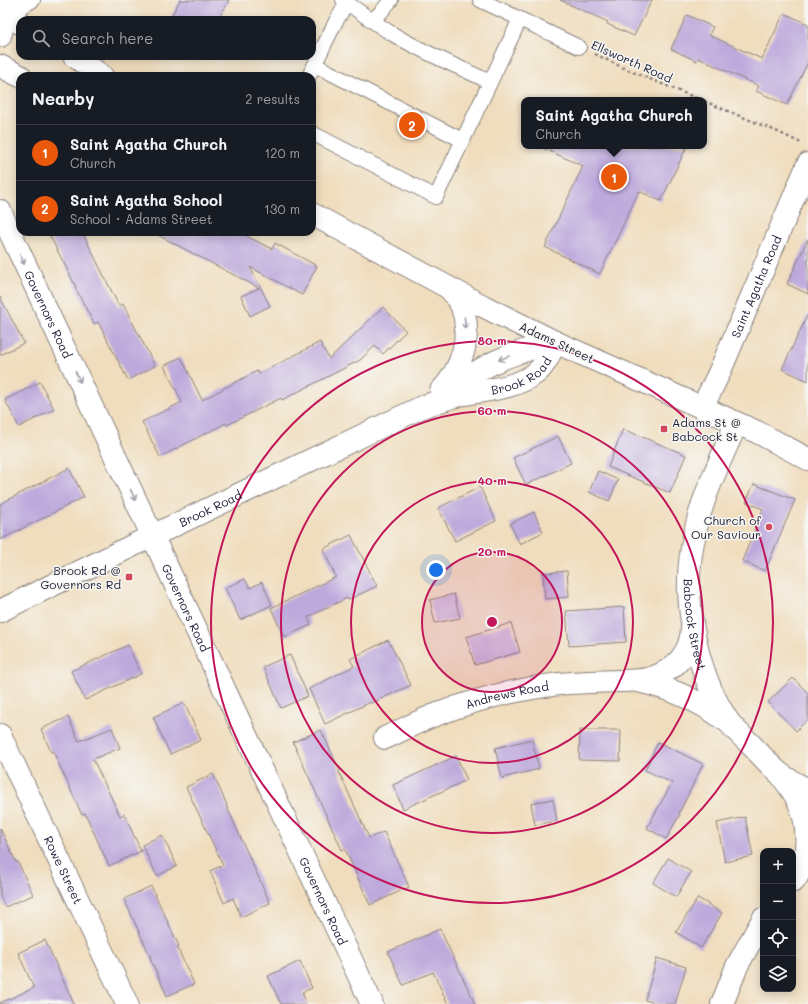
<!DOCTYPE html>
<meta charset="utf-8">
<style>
body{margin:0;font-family:Mali,sans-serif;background:#20242c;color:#f1f3f6}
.controls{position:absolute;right:12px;bottom:12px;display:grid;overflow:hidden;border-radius:8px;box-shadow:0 2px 10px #0003}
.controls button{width:36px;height:36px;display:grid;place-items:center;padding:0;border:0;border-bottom:1px solid #363941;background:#171b24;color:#f1f3f6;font:20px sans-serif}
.you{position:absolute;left:436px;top:570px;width:14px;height:14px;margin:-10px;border:3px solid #fff;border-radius:50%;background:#1a73e8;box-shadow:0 0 0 6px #1a73e833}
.badge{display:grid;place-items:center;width:26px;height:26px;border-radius:50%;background:#ea580c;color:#fff;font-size:13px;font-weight:700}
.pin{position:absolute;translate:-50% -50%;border:2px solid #fff;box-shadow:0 1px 4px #0006}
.popup{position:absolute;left:521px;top:97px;width:186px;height:52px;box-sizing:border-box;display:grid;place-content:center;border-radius:8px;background:#171b24;filter:drop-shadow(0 1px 3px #0005);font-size:13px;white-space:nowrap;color:#9ea1a6}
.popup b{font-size:15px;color:#f1f3f6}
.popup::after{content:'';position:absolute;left:50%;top:100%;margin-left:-8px;border:8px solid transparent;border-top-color:#171b24}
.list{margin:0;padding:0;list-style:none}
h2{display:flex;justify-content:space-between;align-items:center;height:52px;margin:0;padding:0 16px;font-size:17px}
h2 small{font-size:13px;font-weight:400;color:#9ea1a6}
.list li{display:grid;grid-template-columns:26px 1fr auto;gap:12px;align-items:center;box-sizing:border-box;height:56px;padding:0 16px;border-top:1px solid #363941}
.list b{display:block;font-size:15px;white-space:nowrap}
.list p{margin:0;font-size:13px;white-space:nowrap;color:#9ea1a6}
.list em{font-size:13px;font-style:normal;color:#9ea1a6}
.icon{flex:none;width:22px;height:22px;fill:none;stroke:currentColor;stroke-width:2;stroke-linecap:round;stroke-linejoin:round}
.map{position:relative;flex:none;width:808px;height:1004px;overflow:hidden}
.search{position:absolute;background:#171b24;box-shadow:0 2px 10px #0003;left:16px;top:16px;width:300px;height:44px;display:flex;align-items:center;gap:10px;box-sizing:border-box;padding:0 14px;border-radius:12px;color:#9ea1a6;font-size:15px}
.panel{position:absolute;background:#171b24;box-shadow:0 2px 10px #0003;left:16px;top:72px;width:300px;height:164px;border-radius:12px}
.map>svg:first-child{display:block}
.building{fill:#bda9dc}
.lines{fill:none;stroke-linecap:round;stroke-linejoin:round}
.lane-casing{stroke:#89807c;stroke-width:16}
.street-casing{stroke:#89807c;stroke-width:24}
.secondary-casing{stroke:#89807c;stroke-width:24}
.primary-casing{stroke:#89807c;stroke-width:24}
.path{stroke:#89807c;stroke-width:2.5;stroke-dasharray:3 3;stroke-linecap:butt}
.lane{stroke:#fff;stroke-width:14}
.street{stroke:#fff;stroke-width:22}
.secondary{stroke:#fff;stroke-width:22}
.primary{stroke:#fff;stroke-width:22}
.oneway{stroke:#9c9ca7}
.ring{fill:none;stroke:#c2185b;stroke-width:2}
.poi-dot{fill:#d1495b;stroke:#f6f6f2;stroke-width:1.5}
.labels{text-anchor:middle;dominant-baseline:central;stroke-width:3;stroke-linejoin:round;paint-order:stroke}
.street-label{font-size:12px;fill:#22223b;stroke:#f6f6f2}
.poi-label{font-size:12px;fill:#22223b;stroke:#f6f6f2;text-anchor:end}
.centre{fill:#c2185b;stroke:#f6f6f2;stroke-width:2}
.ring-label{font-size:12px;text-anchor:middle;font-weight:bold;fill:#c2185b;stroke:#f6f6f2;stroke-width:3;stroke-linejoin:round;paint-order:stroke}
</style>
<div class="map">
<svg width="808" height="1004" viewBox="0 0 808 1004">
<rect width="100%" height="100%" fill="#f6f6f2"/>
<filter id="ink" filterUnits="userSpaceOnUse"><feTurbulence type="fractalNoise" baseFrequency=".025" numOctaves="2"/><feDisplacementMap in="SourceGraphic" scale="8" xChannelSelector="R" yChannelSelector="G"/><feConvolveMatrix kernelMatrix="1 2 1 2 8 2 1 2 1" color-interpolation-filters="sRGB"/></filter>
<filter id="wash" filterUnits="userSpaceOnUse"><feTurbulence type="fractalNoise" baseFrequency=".012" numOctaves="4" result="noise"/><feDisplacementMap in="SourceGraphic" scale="16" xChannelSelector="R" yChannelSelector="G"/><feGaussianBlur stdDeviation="0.9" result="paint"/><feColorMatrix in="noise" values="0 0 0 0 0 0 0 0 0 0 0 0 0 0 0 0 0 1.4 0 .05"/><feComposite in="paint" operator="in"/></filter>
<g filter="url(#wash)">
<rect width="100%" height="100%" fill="#f0ddbd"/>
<g id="blocks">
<g class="building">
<path d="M180 0H229L218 20H169Z"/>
<path d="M560 0H652L634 36 607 24 608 22Z"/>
<path d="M784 13 808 24V62L787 105 756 91 759 86 698 58 697 61 671 49 687 15 713 27 709 35 762 59Z"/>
<path d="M538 146H687L661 201 639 191 600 274 545 247 583 166Z"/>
<path d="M48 232H82L119 306 123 304 155 366 128 380 98 322 94 324 75 287H76Z"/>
<path d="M152 232H239L272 249 275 243 317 266 302 295 250 267 270 306 250 316 241 296 259 288Z"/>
<path d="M808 239V294L787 284Z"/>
<path d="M0 297 24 343 0 355Z"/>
<path d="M383 307 406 331 383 354 375 346 360 360 282 400 281 398 227 425 226 423 160 457 142 422 182 402 164 366 181 357 202 400 257 371 259 374 320 342 329 359Z"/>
<path d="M808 314V381L782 369Z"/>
<path d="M40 382 54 409 19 427 5 400Z"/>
<path d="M623 429 686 455 670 493 608 467Z"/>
<path d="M558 436 571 463 526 485 513 458Z"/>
<path d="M69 468 84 497 0 540V504Z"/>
<path d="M598 471 618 480 609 501 589 492Z"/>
<path d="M754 484 795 500 765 571 742 561 763 509 746 502Z"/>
<path d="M480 487 496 521 455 541 438 508Z"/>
<path d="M534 512 543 532 520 544 510 524Z"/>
<path d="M351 535 377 586 348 600 347 598 308 617 311 625 284 637 271 608 336 577 323 549Z"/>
<path d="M567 571 569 597 545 599 543 573Z"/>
<path d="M245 579 250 588 262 582 272 605 240 620 225 588Z"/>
<path d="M454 594 460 618 435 623 430 600Z"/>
<path d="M624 607 626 642 569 646 566 611Z"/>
<path d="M511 623 520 652 475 665 466 637Z"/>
<path d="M388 640 411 685 372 703 371 702 325 724 309 689 354 666 350 659Z"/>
<path d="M128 645 141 674 85 700 71 671Z"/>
<path d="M290 655 308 696 281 708 263 667Z"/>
<path d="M793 678 808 693V719L796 731 768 702Z"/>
<path d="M184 703 201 740 170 754 153 717Z"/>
<path d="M68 717 79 741 112 728 120 748 93 759 120 816 124 814 141 851 109 866 85 813 82 815 53 751 51 752 41 729Z"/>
<path d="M321 730 340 771 339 772 369 838 384 832 409 887 370 905 345 849 342 850 293 742Z"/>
<path d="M580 730H621L620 761 579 760Z"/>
<path d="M532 739 539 769 502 778 495 748Z"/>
<path d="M658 742 703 764 679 813 680 814 666 839 647 828 672 783 645 770Z"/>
<path d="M456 756 467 780 403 809 393 785Z"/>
<path d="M213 774 227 805H226L270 903 241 917 233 898 224 903 210 871 223 865 186 787Z"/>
<path d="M553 799 557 821 535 825 531 803Z"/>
<path d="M745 817 753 856 725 862 717 823Z"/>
<path d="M0 828 16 862H18L33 895 5 907 0 896Z"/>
<path d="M162 835 177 866 157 876 142 845Z"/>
<path d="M668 858 691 872 676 897 653 883Z"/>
<path d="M151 886 179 946 177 947 194 984 167 996 150 958H151L124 899Z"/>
<path d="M698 898 722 913 701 948 676 932Z"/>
<path d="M440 929 475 1004H448L433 972 403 985 388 952Z"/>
<path d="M45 940 74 1004H0V1003L34 988 18 953Z"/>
<path d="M657 958 686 967 675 1004H659L645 1000Z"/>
<path d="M300 961 312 988 302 992 307 1004H281L268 976Z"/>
</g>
</g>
</g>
<g filter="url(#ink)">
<use href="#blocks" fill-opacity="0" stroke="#89807c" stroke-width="1"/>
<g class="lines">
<defs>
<g id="lane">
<path d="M343 0C359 11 374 23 391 33 422 52 457 66 490 82"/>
<path d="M480 0 579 47"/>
<path d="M6 16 33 0"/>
<path d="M372 21 382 11 391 0"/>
<path d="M315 65 462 140"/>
<path d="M309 76 336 21 347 3"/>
<path d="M312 133 436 197 520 19"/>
</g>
<g id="street">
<path d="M0 36 10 0"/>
<path id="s1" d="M0 211 372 1004"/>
<path id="s2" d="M702 408 720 371 808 164"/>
<path id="s3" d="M736 424C722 458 704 492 696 528 691 549 688 571 689 592 691 636 703 684 728 721 733 728 741 735 747 741 758 751 768 764 779 773 788 780 799 785 808 790"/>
<path d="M638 681C669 688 700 701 725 720"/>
<path id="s4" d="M0 735 127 1004"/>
<path id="s5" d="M385 738C403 730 420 720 438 714 477 699 518 689 559 684 578 682 598 682 617 681 631 681 646 681 659 675 679 666 691 649 692 628"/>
<path d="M783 778C790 787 798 798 802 810 807 825 808 845 804 862 802 869 798 875 794 881"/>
<path d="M722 1004 737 966 763 919"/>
</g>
<g id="secondary">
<path d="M0 13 20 23"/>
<path d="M74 56 87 65 102 76"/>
<path d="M0 66 20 76"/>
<path d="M312 214 479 304 555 342"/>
</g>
<g id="primary">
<path d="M555 342 757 432 808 459"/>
<path d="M441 391C462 370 472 335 462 307 459 300 454 294 450 289"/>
<path d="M441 395C460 382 479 369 499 360 517 352 536 347 555 342"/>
<path id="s6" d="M0 611 152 536 422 407C434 403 447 398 460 395 485 390 515 389 536 373 545 366 550 353 555 342"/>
</g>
</defs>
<use href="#lane" class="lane-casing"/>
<use href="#street" class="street-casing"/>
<use href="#secondary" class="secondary-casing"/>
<use href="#primary" class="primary-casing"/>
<g class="path">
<path d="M595 54 628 70 701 100"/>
<path d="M704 101 776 131 801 143"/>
</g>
<use href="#lane" class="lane"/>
<use href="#street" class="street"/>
<use href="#secondary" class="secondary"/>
<use href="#primary" class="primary"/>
</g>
<defs><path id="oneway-shaft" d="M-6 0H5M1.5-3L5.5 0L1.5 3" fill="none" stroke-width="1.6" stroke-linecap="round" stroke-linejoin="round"/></defs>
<g class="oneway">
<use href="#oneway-shaft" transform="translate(22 259) rotate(65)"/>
<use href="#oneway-shaft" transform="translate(465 323) rotate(84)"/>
<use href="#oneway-shaft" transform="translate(504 358) rotate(158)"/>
<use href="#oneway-shaft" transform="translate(78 377) rotate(65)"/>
<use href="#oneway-shaft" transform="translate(133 495) rotate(65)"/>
</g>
</g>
<circle cx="492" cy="622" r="70" fill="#c2185b" fill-opacity=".12"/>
<g class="ring">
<circle cx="492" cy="622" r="70"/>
<circle cx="492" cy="622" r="141"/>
<circle cx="492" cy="622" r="211"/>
<circle cx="492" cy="622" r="281"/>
</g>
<g class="poi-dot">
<rect x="660" y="425" width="8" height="8" rx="2"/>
<circle cx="769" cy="527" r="4"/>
<rect x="125" y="573" width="8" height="8" rx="2"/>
</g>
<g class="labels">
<g class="street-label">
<text transform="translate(632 61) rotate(24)">Ellsworth Road</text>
<text stroke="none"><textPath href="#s2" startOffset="133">Saint Agatha Road</textPath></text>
<text stroke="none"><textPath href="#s1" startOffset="114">Governors Road</textPath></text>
<text transform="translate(557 342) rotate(25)">Adams Street</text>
<text stroke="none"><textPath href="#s6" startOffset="574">Brook Road</textPath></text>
<text stroke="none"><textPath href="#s6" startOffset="234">Brook Road</textPath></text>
<text stroke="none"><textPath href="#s1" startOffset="438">Governors Road</textPath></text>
<text stroke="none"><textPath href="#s3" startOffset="209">Babcock Street</textPath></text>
<text stroke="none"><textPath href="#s5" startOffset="130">Andrews Road</textPath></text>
<text stroke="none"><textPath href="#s4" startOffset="149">Rowe Street</textPath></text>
<text stroke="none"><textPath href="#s1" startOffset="762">Governors Road</textPath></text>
</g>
<g class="poi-label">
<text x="672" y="422" text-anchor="start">Adams St @<tspan x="672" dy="14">Babcock St</tspan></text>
<text x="761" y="520">Church of<tspan x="761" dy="14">Our Saviour</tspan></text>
<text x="121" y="570">Brook Rd @<tspan x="121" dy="14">Governors Rd</tspan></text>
</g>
</g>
<circle cx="492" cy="622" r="6" class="centre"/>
<g class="ring-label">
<text x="492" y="345">80 m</text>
<text x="492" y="415">60 m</text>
<text x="492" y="485">40 m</text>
<text x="492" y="556">20 m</text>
</g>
</svg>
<div class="controls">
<button>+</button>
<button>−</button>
<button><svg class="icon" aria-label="locate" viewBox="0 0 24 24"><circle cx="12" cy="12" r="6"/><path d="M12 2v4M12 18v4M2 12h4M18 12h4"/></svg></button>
<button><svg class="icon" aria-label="layers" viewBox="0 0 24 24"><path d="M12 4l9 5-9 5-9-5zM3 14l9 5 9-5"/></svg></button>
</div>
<div class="you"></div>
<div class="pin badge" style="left:614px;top:177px">1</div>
<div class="popup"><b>Saint Agatha Church</b>Church</div>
<div class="pin badge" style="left:412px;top:125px">2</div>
<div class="search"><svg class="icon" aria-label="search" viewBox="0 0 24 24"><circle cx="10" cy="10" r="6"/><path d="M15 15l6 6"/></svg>Search here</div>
<section class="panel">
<h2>Nearby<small>2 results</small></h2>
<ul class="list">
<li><span class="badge">1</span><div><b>Saint Agatha Church</b><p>Church</p></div><em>120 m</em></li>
<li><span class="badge">2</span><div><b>Saint Agatha School</b><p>School · Adams Street</p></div><em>130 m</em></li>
</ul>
</section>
</div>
